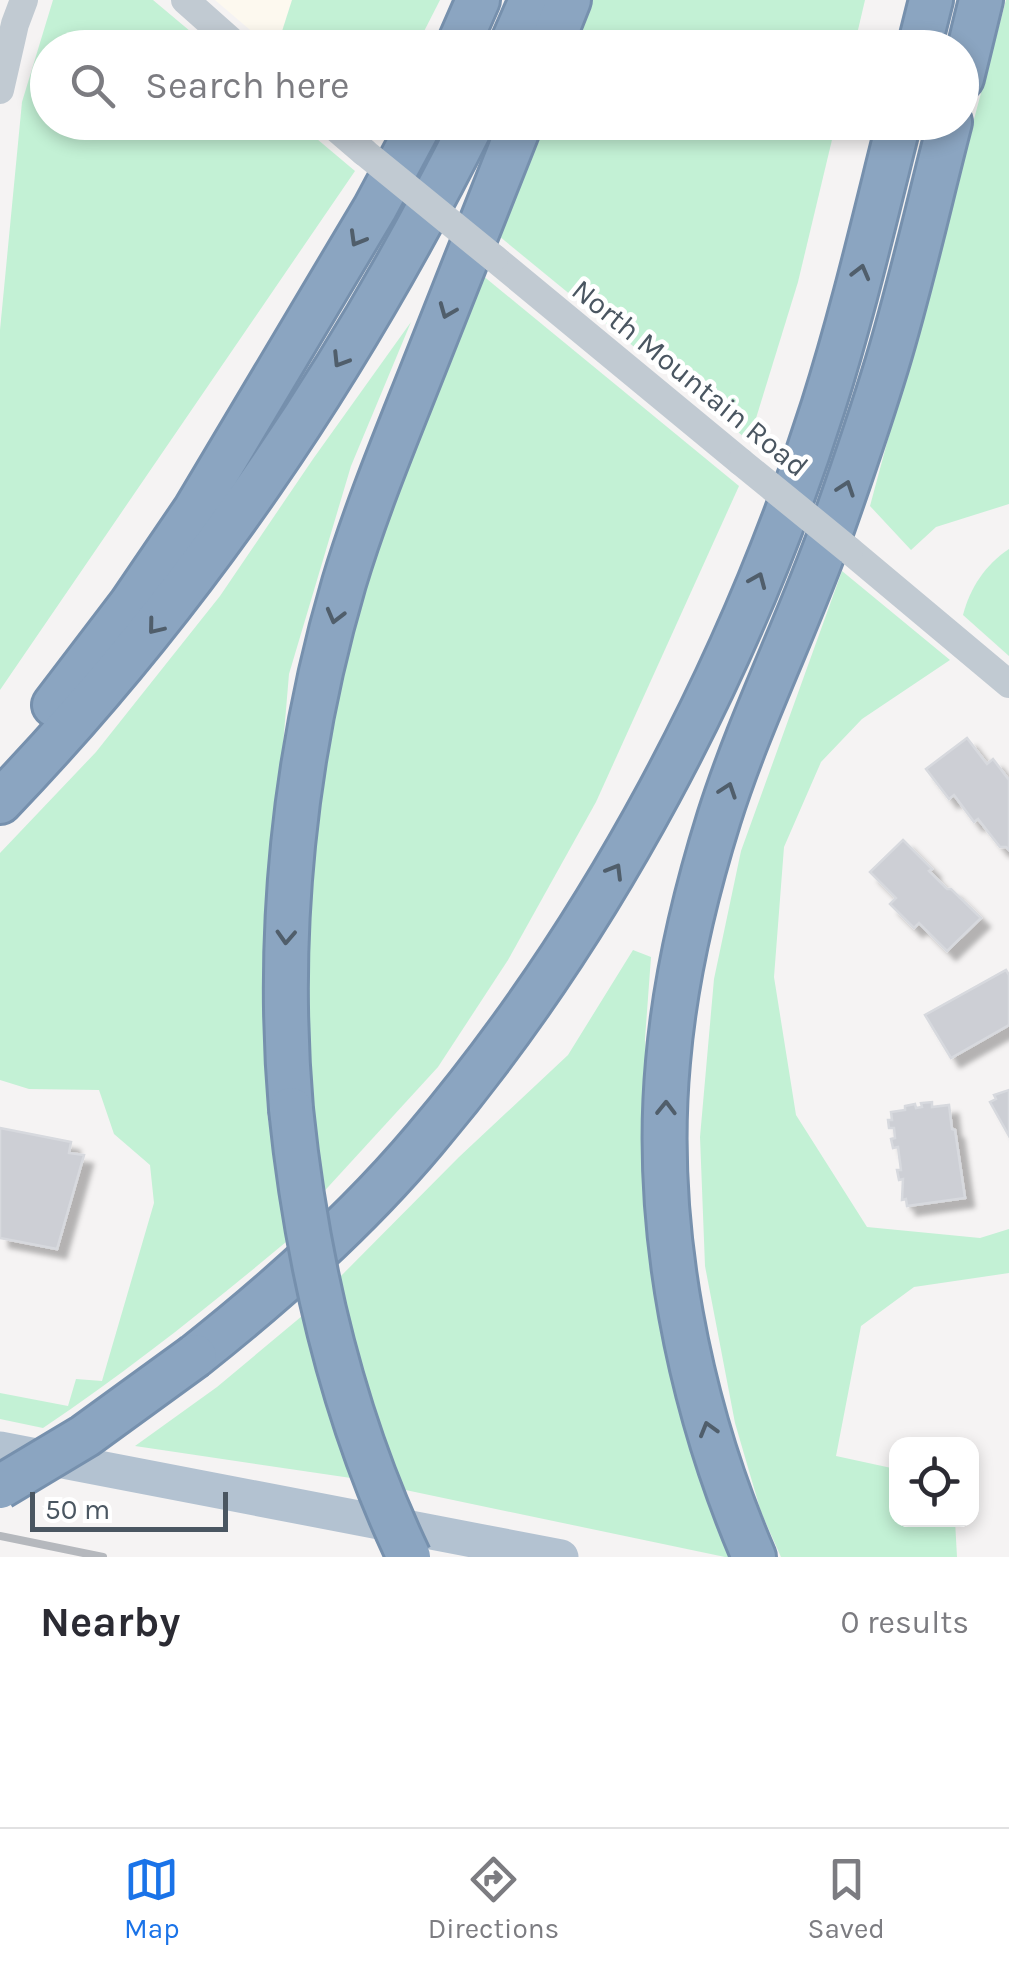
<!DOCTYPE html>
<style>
body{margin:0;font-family:Karla,sans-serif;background:#f7f7f7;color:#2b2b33}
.controls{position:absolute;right:30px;bottom:30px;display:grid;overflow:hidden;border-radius:20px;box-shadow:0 5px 15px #0003}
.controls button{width:90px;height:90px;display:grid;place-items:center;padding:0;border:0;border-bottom:2px solid #e1e1e2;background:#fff;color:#2b2b33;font:50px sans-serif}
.scale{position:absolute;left:30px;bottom:25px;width:198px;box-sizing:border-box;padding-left:10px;border:5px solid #4a5661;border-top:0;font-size:28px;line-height:35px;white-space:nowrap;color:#4a5661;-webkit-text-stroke:8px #fff;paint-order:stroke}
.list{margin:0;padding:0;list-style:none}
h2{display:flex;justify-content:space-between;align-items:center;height:130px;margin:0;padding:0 40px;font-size:42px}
h2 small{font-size:32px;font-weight:400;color:#7c7c81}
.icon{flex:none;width:55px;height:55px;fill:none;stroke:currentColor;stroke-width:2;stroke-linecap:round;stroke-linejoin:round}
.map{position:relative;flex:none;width:1009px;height:1557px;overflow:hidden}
.search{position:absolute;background:#fff;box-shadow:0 5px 15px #0003;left:30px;right:30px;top:30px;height:110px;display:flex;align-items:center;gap:25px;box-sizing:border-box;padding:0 35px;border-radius:55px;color:#7c7c81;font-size:38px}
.sheet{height:270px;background:#fff}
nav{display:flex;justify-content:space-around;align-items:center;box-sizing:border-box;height:140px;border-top:2px solid #e1e1e2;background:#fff;font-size:28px;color:#7c7c81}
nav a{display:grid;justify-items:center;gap:5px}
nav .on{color:#1a73e8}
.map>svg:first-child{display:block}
.commercial{fill:#fdf9ef}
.green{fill:#c3f1d5}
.building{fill:#cdcfd5;stroke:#d7d9de;stroke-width:2.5;filter:url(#shadow)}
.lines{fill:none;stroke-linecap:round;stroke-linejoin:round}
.highway-casing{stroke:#7690ad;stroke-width:48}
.minor{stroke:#c1cad2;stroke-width:28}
.major{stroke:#b3c2d1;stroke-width:35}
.highway{stroke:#8ba5c1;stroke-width:42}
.rail{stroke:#b5b8bd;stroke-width:8}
.highway-bridge-casing{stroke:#7690ad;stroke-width:48;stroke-linecap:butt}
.minor-bridge{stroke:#c1cad2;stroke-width:28}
.highway-bridge{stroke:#8ba5c1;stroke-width:42}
.oneway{stroke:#505e6b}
.labels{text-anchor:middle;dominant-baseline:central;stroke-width:9;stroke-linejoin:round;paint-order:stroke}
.street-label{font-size:30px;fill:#4a5661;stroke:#fff}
</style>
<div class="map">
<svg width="1009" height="1557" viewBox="0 0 1009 1557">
<defs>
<filter id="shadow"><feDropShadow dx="9" dy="9" stdDeviation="2.5" flood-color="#0004"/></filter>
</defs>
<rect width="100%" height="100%" fill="#f5f3f3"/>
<path class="commercial" d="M215 0H292L277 47H270Z"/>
<g class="green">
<path d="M53 0H153L209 47 48 48V122L298 123 355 171 0 690V330L22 102Z"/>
<path d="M292 0H440L416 47H277Z"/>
<path d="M588 0H865L854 47 569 48Z"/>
<path d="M1006 0H1009V504L936 527 911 550 870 506Z"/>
<path d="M538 123H836L798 282 749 441 494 232Z"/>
<path d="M476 270 739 486 596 802 508 960 438 1067 318 1198 314 1174 303 940 312 813 368 550Z"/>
<path d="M411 322 351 466 289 674 264 971 267 1111 286 1242C207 1308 128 1371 43 1428L0 1419V1393L68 1406 76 1379 102 1381 154 1203 150 1165 114 1134 99 1090 29 1089 0 1080V853L96 752 220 596 313 459Z"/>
<path d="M1009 549V656L963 615C970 588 985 565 1009 549Z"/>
<path d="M842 571 950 660 862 719 821 762 784 847 774 977 796 1115 867 1227 980 1238 1009 1229V1273L914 1287 861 1326 836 1456 896 1469V1520H955L957 1557H781L761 1512 735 1423 705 1266 700 1137 714 979 741 851Z"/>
<path d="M633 950 651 957 645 1039 652 1164 738 1557H725L396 1488 334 1283 459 1157 568 1055Z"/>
<path d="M302 1316 334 1431 351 1478 135 1446 217 1387Z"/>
</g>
<g class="building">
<path d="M967 738 987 764 993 759 1009 780V850L1006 847H1000L978 819 974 822 954 795 949 799 926 769Z"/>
<path d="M903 840 932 869 929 871 947 889H951L981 918 947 951 919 923 914 928 890 904 896 898 870 872Z"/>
<path d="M1006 970 1009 975V1025L951 1058 925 1015Z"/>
<path d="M1009 1090V1136L990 1102 996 1099 994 1095Z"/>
<path d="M932 1102V1107L949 1105 952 1129 955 1130 965 1198 907 1206 906 1199 902 1200 903 1179 899 1180 897 1170H901L898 1147 893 1148 891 1139 895 1138 894 1128H889L888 1120H892L891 1112 905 1110V1106L915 1104 916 1108 922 1107 921 1103Z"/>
<path d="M0 1128 71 1142 69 1153 84 1155 57 1249 0 1238Z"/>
</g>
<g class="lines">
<defs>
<g id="highway">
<path d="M457 48 478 0"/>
<path d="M510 48 531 0"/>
<path d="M550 48 569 0"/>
<path d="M919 48 931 0"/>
<path d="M962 78 981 0"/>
<path d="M54 705 131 604 195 510 375 208 421 122"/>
<path d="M0 802C195 599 347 374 473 122"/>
<path d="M291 1109C276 934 294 753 344 583 365 513 393 445 420 377 454 292 488 207 521 122"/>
<path d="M195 1356C277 1291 358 1219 425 1139 601 931 741 666 823 407 853 313 875 217 899 122"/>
<path d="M754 1557C689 1406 653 1227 668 1062 675 979 694 898 719 818 750 720 797 627 832 529 851 475 870 420 887 364 911 285 929 203 950 122"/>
</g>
</defs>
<use href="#highway" class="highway-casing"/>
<g class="minor">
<path d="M185 0 239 48"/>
<path d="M0 90 15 24 24 0"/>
<path d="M329 122 364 152"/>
<path d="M494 258 741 462"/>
<path d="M849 550 1009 684"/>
</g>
<path class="major" d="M0 1449 561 1557"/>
<use href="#highway" class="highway"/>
<path class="rail" d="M0 1536 103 1557"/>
<defs>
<g id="highway-bridge">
<path d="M291 1109C307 1265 342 1416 409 1557"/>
<path d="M0 1487 85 1436 195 1356"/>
</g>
</defs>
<use href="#highway-bridge" class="highway-bridge-casing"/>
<g class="minor-bridge">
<path d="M364 152 494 258"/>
<path d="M741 462 849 550"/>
</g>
<use href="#highway-bridge" class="highway-bridge"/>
</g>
<defs><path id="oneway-chevron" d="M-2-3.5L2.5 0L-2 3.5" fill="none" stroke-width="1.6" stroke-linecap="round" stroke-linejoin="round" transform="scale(2.5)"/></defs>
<g class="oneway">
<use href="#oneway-chevron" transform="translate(357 239) rotate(120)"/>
<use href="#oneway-chevron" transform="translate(861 272) rotate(-75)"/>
<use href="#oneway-chevron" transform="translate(447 311) rotate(112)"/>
<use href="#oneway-chevron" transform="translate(340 360) rotate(122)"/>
<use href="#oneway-chevron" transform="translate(846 488) rotate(-71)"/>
<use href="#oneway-chevron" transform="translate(758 580) rotate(-67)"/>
<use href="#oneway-chevron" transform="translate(335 616) rotate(105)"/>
<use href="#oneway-chevron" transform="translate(155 627) rotate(129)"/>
<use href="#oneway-chevron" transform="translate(728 790) rotate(-71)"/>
<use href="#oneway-chevron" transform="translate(615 871) rotate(-59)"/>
<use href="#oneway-chevron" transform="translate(286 937) rotate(93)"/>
<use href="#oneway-chevron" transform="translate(666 1108) rotate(-89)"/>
<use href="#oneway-chevron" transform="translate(708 1429) rotate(-106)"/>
</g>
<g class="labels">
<g class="street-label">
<text transform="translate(690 378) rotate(39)">North Mountain Road</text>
</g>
</g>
</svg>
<div class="controls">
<button><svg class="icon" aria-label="locate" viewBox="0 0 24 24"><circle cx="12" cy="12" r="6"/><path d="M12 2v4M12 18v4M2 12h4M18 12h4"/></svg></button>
</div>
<div class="scale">50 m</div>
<div class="search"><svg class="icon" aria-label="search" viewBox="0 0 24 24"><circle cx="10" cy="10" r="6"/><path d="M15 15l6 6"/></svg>Search here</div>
</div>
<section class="sheet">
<h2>Nearby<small>0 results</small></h2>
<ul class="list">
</ul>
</section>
<nav>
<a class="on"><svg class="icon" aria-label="map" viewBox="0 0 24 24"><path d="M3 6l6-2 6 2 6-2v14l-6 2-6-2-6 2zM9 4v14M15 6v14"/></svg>Map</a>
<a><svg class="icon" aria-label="directions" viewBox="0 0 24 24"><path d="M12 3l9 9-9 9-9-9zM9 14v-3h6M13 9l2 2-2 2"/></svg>Directions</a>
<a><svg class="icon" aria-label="saved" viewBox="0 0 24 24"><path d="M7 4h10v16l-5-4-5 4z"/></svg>Saved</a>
</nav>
